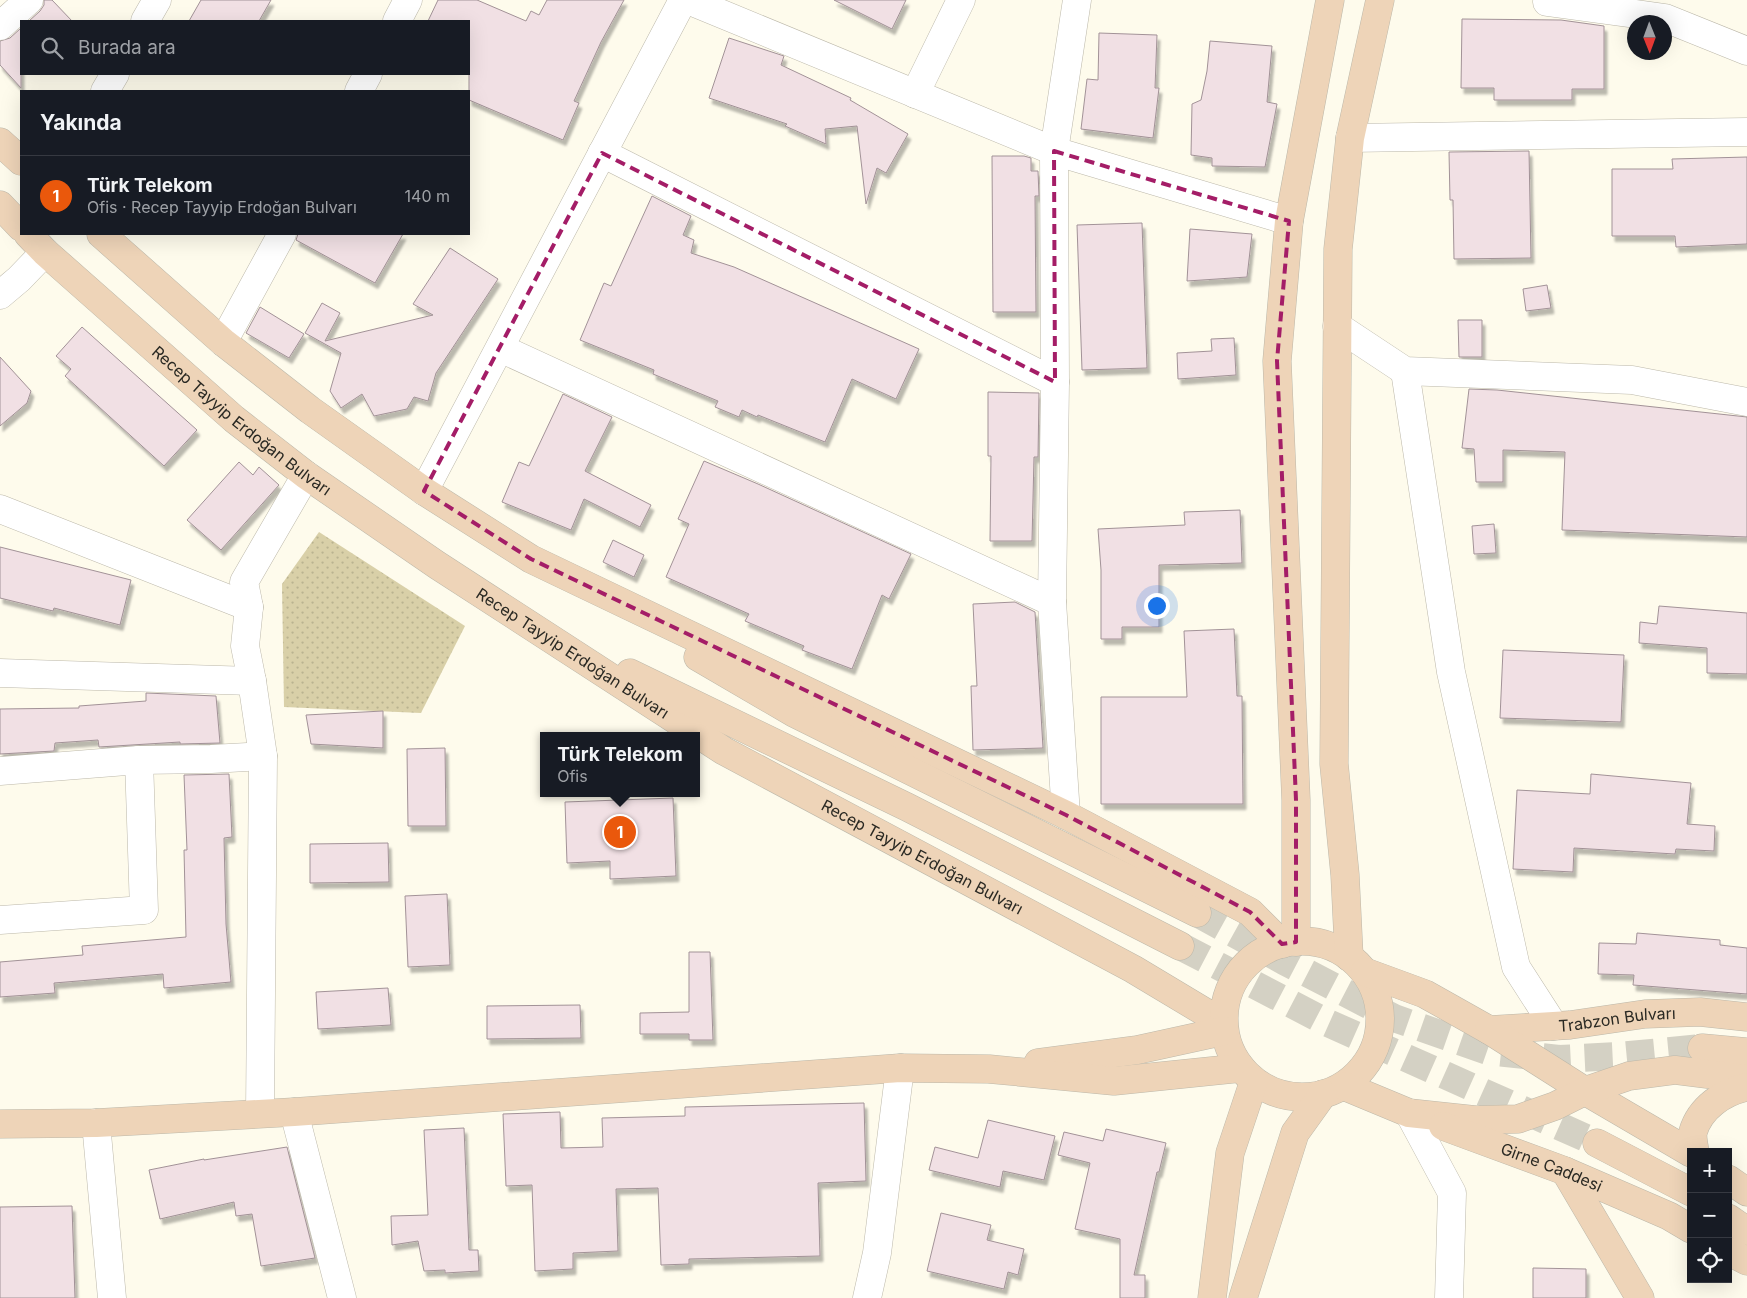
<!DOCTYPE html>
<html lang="tr">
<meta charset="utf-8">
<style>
body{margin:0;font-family:Inter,sans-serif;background:#242831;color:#f1f3f6}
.controls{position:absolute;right:15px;bottom:15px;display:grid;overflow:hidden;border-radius:0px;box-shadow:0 5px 20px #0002}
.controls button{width:45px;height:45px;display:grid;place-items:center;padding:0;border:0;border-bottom:1px solid #363941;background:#171b24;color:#f1f3f6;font:25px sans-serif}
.compass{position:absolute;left:1627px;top:15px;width:45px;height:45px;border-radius:50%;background:#171b24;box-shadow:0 5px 20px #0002;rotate:179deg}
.you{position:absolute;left:1156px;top:605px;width:18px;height:18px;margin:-12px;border:4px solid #fff;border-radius:50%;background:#1a73e8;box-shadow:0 0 0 8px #1a73e833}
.badge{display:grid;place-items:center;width:32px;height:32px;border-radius:50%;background:#ea580c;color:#fff;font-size:16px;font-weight:700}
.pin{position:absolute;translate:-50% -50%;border:2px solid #fff;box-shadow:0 1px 5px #0006}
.popup{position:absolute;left:540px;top:732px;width:160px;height:65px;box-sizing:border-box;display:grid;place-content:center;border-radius:0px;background:#171b24;filter:drop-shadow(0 1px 4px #0005);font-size:16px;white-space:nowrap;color:#9ea1a6}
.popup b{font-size:19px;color:#f1f3f6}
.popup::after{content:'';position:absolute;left:50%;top:100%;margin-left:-10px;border:10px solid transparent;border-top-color:#171b24}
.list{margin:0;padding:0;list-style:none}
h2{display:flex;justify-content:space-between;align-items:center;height:65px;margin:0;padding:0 20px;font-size:21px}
h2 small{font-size:16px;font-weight:400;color:#9ea1a6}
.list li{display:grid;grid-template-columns:32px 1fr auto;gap:15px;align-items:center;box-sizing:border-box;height:80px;padding:0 20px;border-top:1px solid #363941}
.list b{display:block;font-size:19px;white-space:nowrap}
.list p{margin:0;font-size:16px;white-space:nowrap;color:#9ea1a6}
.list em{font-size:16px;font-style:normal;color:#9ea1a6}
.icon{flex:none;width:28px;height:28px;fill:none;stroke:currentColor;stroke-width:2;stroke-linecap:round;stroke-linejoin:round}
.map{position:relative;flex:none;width:1747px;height:1298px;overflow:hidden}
.search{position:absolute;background:#171b24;box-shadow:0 5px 20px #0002;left:20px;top:20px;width:450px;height:55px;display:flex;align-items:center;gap:12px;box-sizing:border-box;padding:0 18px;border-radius:0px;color:#9ea1a6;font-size:19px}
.panel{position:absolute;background:#171b24;box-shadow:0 5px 20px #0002;left:20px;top:90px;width:450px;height:145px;border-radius:0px}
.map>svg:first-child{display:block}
.green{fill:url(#green-dots)}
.building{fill:#f1e0e4;stroke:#a29297;filter:url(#shadow)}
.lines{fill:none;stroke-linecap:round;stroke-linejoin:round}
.secondary-tunnel{stroke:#d4d1c4;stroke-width:28;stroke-dasharray:28 14;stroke-linecap:butt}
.minor-casing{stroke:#bcb8aa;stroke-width:29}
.secondary-casing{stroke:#bcb8aa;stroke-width:29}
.minor{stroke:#fff;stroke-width:28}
.secondary{stroke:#eed4b8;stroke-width:28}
.marked{fill:none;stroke:#a41d67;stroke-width:4;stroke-dasharray:10 6;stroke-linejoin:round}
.labels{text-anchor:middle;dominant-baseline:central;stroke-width:5;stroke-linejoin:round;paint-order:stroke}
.street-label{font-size:16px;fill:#2a2923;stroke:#fff}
</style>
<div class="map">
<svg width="1747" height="1298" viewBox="0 0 1747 1298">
<defs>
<pattern id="green-dots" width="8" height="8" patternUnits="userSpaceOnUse" patternTransform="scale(1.25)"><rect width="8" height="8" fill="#d9d0a8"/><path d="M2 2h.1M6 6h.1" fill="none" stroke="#bab390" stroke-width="1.8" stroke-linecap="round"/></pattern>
<filter id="shadow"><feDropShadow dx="3" dy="5.5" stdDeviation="1" flood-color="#0004"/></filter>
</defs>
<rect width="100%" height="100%" fill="#fefbec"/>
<path class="green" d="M319 532 465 626 421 713 284 707 282 584Z"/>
<g class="building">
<path d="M44 0H52L72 21H29L40 11 44 5Z"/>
<path d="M201 0H271L259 21H189Z"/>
<path d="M438 0H477L526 21 531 11 539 15 547 0H624L601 42 574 101 579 103 563 140 469 100V21H428Z"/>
<path d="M834 0H906L892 29Z"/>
<path d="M1462 19 1561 20 1604 26V89H1572V100H1494V88H1461Z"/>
<path d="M21 28V88L0 65V41L10 38Z"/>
<path d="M1099 33 1157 35 1155 88H1159L1153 138 1081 129 1087 79 1098 80Z"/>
<path d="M729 38 784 56 781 65 851 98 850 100 908 134 886 173 877 168 866 204 857 126 825 129 826 144 785 126 787 124 709 98Z"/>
<path d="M1210 41 1272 46 1267 102 1277 104 1265 167 1212 166V158L1191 155 1192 104 1201 100 1207 71Z"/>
<path d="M1529 151 1531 258 1454 259 1453 200H1450L1449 152Z"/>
<path d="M992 156H1024L1031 158V171H1038L1039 196H1035L1036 312H993Z"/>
<path d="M1747 157V244L1676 247 1675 236H1612V169H1673L1672 159Z"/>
<path d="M652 196 691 216 683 235 694 240 691 253 734 267 919 349 896 399 852 379 825 442 758 415 757 417 742 410 739 417 715 407 718 401 653 374 654 370 580 340 604 283 611 286Z"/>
<path d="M1142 223 1147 368 1082 370 1077 225Z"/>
<path d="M1190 229 1252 234 1247 277 1187 281Z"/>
<path d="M298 234H403L375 283 296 240Z"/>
<path d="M450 248 498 279 436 373 428 401 414 397 407 409 374 416 362 394 341 408 330 391 341 353 305 333 322 303 340 313 325 341 433 315 413 304Z"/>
<path d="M1547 285 1551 308 1526 311 1523 289Z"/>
<path d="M260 307 304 334 289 358 246 333Z"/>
<path d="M1458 320H1482V357H1459Z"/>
<path d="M82 327 197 430 164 466 65 376 71 369 56 356Z"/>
<path d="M1234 338 1236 375 1178 379 1177 353 1212 351 1211 339Z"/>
<path d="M0 357 31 391 27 403 0 426Z"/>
<path d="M1469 389 1497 390 1747 417V537L1562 530 1565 452 1503 450V482H1476L1474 449 1462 448Z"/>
<path d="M988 392 1039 393 1038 457H1034L1032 541H990L991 456H988Z"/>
<path d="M563 394 612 417 585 471 651 505 640 527 584 499 571 530 502 502 519 462 529 466Z"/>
<path d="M704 461 758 484 911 554 889 599 882 595 852 669 802 650 804 646 745 621 749 614 666 577 689 524 678 519Z"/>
<path d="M239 462 253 475 259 467 279 485 221 550 187 520Z"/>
<path d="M1240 510 1242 563 1159 565V627H1122V639H1101V570L1098 529 1185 525 1184 512Z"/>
<path d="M1494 524 1496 553 1474 554 1472 526Z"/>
<path d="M613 540 644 555 634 577 603 562Z"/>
<path d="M0 547 131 580 120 625 54 608 53 611 0 598Z"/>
<path d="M1015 602 1035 612 1043 748 973 750 971 686H977L973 604Z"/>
<path d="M1659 606 1747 613V674L1707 673V648L1639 643 1640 622 1657 624Z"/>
<path d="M1234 629 1237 696H1242L1243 804H1101V697H1187L1184 631Z"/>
<path d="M1503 650 1624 655 1621 722 1500 718Z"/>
<path d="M146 693 216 696 220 743 180 744V742L99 747 98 740 55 743 54 751 0 754V709L79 708V706L146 701Z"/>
<path d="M383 711V748L311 744 306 715Z"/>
<path d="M445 748 446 826H408L407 749Z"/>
<path d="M229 774 232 837 224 838 226 924 231 982 164 988 163 974 54 983 55 993 0 997V962L83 955 82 946 186 937 184 850H187L184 775Z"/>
<path d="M1591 774 1691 783 1687 824 1715 826 1714 851 1676 849 1675 854 1574 848 1573 872 1513 869 1517 790 1590 794Z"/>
<path d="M673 798 676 876 610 879V861L567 863 565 802Z"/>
<path d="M388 843 389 882 310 883V844Z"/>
<path d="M447 894 450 965 408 967 405 896Z"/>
<path d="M1637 933 1720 940V945L1747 948V994L1633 985 1634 975 1598 974 1599 943 1636 944Z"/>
<path d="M689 952H710L713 1040H689V1034H640V1013L689 1012Z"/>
<path d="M388 988 391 1025 318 1029 316 992Z"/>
<path d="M580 1005 581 1038 487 1039V1006Z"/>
<path d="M864 1103 866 1181 818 1183 820 1256 689 1259V1264L661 1265 658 1188 616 1189 618 1251 573 1253V1269L535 1271 532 1185 506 1186 503 1114 560 1112 561 1148 603 1147 602 1118 685 1116V1107Z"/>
<path d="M988 1120 1055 1136 1044 1180 1003 1171 1000 1187 929 1170 935 1147 978 1158Z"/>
<path d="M464 1128 469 1250H478L479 1271 445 1273V1270L424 1271 418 1241 392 1245 391 1216 428 1215 424 1130Z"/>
<path d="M1106 1129 1166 1143 1159 1172H1157L1134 1275H1145V1298H1120V1239L1075 1229 1090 1163 1058 1155 1064 1132 1103 1141Z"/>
<path d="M287 1147 315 1258 261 1266 252 1214 236 1216 234 1202 160 1219 149 1170 204 1159V1160Z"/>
<path d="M72 1206 75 1298H0V1207Z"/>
<path d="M941 1213 991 1225 987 1240 1024 1249 1018 1275 1008 1272 1004 1289 927 1271Z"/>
<path d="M1533 1268 1586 1269V1298H1533Z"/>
</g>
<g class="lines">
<g class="secondary-tunnel">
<path d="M1197 913 1284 961 1394 1018 1488 1051 1559 1059 1619 1056 1702 1048"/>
<path d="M1180 946 1328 1023 1597 1143"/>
</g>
<defs>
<g id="minor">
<path d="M688 0 1054 151 1289 221"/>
<path d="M1547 2 1665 18 1747 51"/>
<path d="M145 21 157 0"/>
<path d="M397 21 408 0"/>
<path d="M0 26 29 0"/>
<path d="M105 91 115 74"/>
<path d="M359 91 368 74"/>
<path d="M915 94 961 0"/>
<path d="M1350 138 1747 132"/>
<path d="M602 153 1055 382"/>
<path d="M0 295 19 279 45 252"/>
<path d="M1337 326 1405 371 1632 380 1747 402"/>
<path d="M223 342 282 234"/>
<path d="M500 348 1052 602"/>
<path d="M1405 371 1451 672 1516 967 1554 1026"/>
<path d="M424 491 683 0"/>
<path d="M0 509 249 607"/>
<path d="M0 673 252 681"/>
<path d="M0 771 139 760 211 759 263 756"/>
<path d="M1066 815 1052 602 1055 382 1054 151 1077 0"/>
<path d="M0 920 144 910 139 760"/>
<path d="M294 1112 342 1298"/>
<path d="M260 1113 263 756 252 681 245 646 249 607 244 582 306 475"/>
<path d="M1409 1113 1452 1193 1449 1298"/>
<path d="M96 1123 112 1298"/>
<path d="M867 1298 877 1253 900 1068"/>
</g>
<g id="secondary">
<path d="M0 142 21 161"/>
<path d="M0 205 21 227"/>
<path id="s1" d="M28 234 45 252 234 419 306 475 437 565 724 751 1133 969 1223 1023"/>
<path d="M101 234 223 342 310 410 424 491 531 559 1066 815 1250 912 1282 944"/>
<path d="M698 657 794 713 1197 913"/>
<path d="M630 673 907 807 1180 946"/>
<circle cx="1302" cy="1019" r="78"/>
<path d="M1296 942V800L1277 361 1289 221 1330 0"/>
<path d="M1349 957 1345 875 1334 764 1338 249 1350 138 1380 0"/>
<path id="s2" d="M1365 972 1425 994 1489 1030 1570 1025 1645 1014 1700 1012 1747 1017"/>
<path d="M1489 1030 1585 1091 1691 1153"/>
<path d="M1702 1048 1747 1052"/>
<path d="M1038 1063 1137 1050 1224 1031"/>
<path d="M1344 1086 1409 1113 1475 1120 1518 1119 1555 1106 1585 1091 1629 1076 1675 1070 1747 1079"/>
<path d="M0 1124 96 1123 294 1112 900 1068 989 1069 1114 1081 1241 1068"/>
<path id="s3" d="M1443 1126 1565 1171 1669 1216 1691 1229"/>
<path d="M1597 1143 1691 1192"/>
<path d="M1695 1152C1694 1146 1692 1138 1693 1132 1700 1108 1723 1092 1747 1087"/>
<path d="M1565 1171 1640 1298"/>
<path d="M1728 1179 1747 1192"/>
<path d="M1728 1218 1747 1231"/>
<path d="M1728 1251 1747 1261"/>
<path d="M1212 1298 1230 1153 1254 1081"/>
<path d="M1243 1298 1295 1133 1323 1094"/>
</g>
</defs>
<use href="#minor" class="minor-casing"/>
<use href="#secondary" class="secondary-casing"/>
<use href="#minor" class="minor"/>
<use href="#secondary" class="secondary"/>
</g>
<path class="marked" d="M1054 151 1289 221 1277 361 1296 800V942L1282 944 1250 912 1066 815 531 559 424 491 602 153 1055 382Z"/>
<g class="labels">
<g class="street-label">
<text stroke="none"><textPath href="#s1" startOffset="284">Recep Tayyip Erdoğan Bulvarı</textPath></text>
<text stroke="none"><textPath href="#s1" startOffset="689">Recep Tayyip Erdoğan Bulvarı</textPath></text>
<text stroke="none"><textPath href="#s1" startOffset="1094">Recep Tayyip Erdoğan Bulvarı</textPath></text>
<text stroke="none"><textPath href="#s2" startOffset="266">Trabzon Bulvarı</textPath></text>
<text stroke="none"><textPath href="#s3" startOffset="116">Girne Caddesi</textPath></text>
</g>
</g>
</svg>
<div class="controls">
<button>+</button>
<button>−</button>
<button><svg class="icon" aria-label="locate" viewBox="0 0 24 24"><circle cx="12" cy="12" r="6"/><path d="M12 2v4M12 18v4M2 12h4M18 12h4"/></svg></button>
</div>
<svg class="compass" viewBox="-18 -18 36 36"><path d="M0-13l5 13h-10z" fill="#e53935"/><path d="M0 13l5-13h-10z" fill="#9ea1a6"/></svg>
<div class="you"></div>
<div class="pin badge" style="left:620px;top:832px">1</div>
<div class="popup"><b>Türk Telekom</b>Ofis</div>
<div class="search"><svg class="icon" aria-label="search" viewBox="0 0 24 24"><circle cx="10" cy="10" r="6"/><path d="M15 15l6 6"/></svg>Burada ara</div>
<section class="panel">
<h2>Yakında<small></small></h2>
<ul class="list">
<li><span class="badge">1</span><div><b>Türk Telekom</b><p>Ofis · Recep Tayyip Erdoğan Bulvarı</p></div><em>140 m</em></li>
</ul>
</section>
</div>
